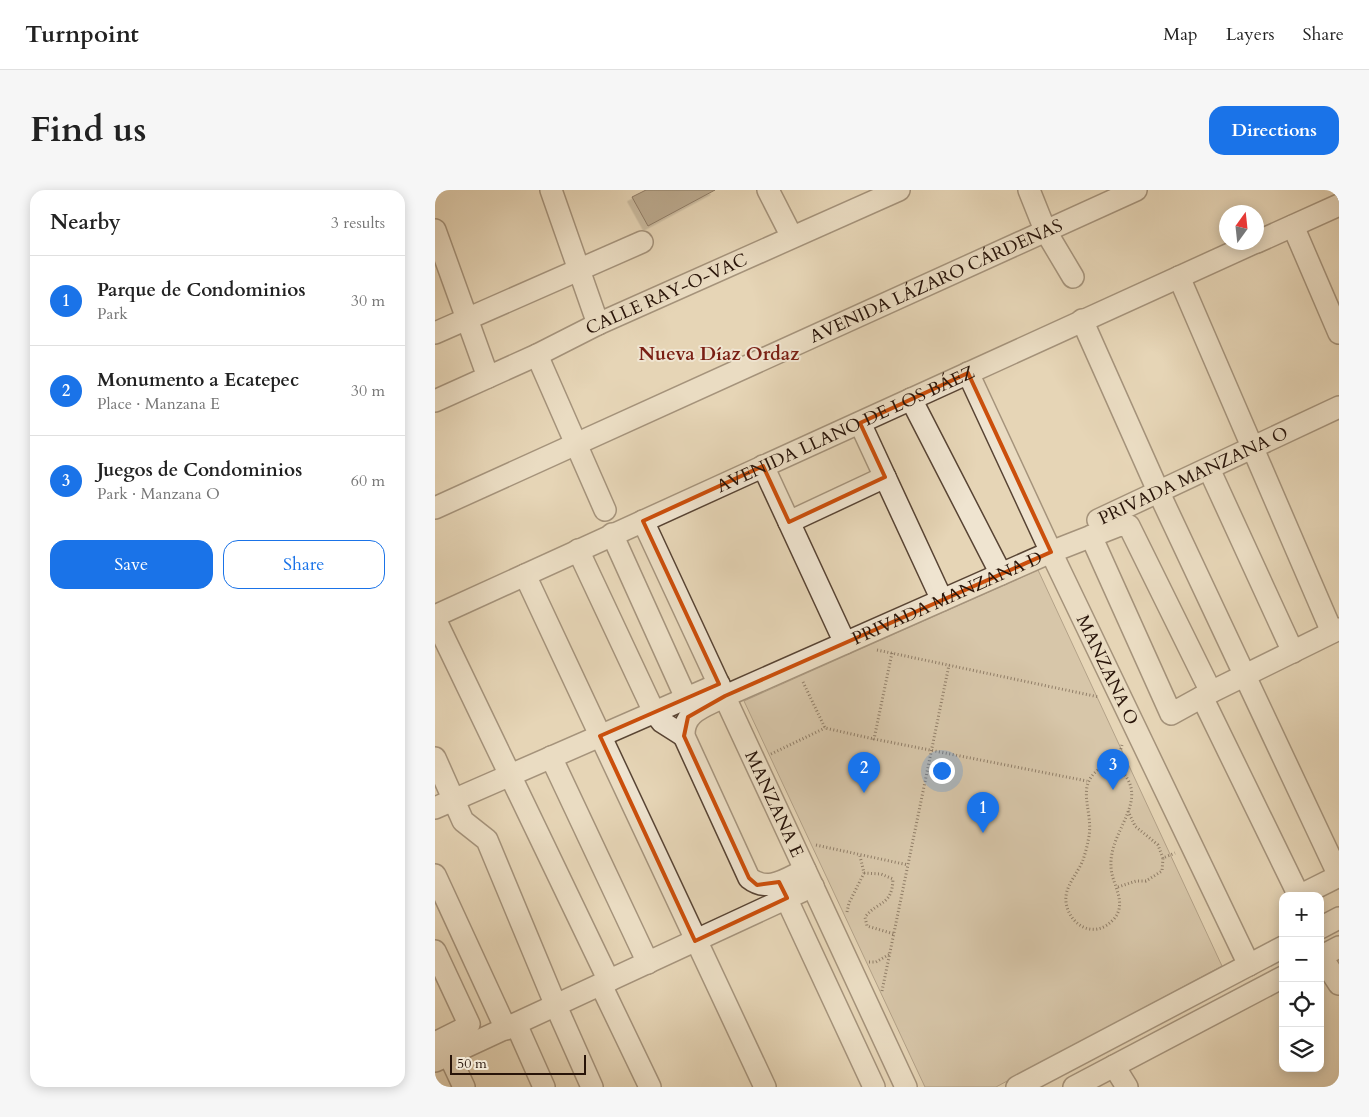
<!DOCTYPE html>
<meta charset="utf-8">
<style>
body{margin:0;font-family:Cardo,serif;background:#f6f6f6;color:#222}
.controls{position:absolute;right:15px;bottom:15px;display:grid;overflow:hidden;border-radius:10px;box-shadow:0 2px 12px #0003}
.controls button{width:45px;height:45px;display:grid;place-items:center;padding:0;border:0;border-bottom:1px solid #e0e0e0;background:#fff;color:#222;font:25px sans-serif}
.compass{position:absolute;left:784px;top:15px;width:45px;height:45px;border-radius:50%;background:#fff;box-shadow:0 2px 12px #0003;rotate:15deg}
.scale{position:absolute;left:15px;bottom:12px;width:136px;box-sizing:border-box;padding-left:5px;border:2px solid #281409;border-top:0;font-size:14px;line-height:18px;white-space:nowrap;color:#281409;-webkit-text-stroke:4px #efe4d0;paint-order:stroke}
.you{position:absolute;left:506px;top:580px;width:18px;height:18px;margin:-12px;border:4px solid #fff;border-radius:50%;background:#1a73e8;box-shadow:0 0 0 8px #1a73e833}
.badge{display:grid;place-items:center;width:32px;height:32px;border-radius:50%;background:#1a73e8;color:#fff;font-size:16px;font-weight:700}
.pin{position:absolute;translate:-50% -41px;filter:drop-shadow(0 1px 2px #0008)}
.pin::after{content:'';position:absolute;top:26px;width:18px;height:15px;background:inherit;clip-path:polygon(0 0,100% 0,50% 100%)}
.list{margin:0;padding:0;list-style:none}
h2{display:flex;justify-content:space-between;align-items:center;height:65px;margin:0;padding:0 20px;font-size:21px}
h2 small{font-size:16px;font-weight:400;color:#767676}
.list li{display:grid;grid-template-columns:32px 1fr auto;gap:15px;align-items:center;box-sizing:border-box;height:90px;padding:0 20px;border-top:1px solid #e0e0e0}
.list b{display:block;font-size:19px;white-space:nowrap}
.list p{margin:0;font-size:16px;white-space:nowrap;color:#767676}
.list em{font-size:16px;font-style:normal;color:#767676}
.actions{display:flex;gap:10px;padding:15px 20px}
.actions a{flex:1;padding:11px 0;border:1px solid #1a73e8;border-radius:15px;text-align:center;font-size:18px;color:#1a73e8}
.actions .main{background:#1a73e8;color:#fff}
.icon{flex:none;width:28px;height:28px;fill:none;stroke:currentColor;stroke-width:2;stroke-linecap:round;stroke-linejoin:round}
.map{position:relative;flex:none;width:904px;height:897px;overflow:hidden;border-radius:15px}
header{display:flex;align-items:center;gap:30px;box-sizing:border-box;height:70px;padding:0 25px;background:#fff;border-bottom:1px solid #e0e0e0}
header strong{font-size:24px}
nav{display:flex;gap:28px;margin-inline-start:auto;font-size:18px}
.intro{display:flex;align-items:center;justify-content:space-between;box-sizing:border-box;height:120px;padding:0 30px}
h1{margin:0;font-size:35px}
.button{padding:12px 22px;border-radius:15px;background:#1a73e8;color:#fff;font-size:18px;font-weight:700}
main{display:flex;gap:30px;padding:0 30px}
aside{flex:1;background:#fff;border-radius:15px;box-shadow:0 2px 12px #0003}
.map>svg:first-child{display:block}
.green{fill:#c6b499;stroke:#776451}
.building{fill:#8b7863;stroke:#281409;filter:url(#shadow)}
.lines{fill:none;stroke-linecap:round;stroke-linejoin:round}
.minor-casing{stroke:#584434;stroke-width:24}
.path{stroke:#281409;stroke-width:3;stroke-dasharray:1 2.5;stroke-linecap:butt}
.minor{stroke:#efe4d0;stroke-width:21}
.marked{fill:none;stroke:#cb4f0c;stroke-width:4;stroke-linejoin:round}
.labels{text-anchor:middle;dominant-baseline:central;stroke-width:4;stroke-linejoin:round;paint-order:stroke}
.street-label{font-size:18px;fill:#281409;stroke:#efe4d0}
.neighbourhood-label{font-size:19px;font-weight:bold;fill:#7a1f14;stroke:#efe4d0}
</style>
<header>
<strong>Turnpoint</strong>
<nav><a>Map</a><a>Layers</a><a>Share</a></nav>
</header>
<div class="intro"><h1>Find us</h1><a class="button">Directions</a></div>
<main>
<aside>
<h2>Nearby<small>3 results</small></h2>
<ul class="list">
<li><span class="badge">1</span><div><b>Parque de Condominios</b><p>Park</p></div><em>30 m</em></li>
<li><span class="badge">2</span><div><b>Monumento a Ecatepec</b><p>Place · Manzana E</p></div><em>30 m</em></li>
<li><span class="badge">3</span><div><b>Juegos de Condominios</b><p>Park · Manzana O</p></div><em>60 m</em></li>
</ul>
<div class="actions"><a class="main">Save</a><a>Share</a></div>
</aside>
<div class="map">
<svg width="904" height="897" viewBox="0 0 904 897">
<defs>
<filter id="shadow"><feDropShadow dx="-4.5" dy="4.5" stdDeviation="0" flood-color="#0004"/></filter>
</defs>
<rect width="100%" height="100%" fill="#e6d5b6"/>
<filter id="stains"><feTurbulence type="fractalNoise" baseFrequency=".004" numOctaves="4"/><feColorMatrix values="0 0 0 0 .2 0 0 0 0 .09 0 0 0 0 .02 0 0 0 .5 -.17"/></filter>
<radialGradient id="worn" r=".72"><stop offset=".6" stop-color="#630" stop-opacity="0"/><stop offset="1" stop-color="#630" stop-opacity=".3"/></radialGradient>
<path class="green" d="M603 380 787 776 561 897H490L309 511Z"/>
<path class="building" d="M211 0H280L213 36 197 7Z"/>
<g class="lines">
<defs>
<g id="minor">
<path d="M116 0 163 134"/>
<path d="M333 0 357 47"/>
<path d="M594 0 610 40 638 87"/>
<path d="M858 36 904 143"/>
<path d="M0 40 53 187"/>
<path d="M822 52 904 15"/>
<path d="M744 87 897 442"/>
<path d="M647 130 724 303 904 686"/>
<path d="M0 143 207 52"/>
<path d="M102 165 170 320"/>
<path id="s1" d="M533 183 616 362 814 775"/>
<path d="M476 209 566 384"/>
<path id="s2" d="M0 211 102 165 163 134 464 0"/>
<path d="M425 233 507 410"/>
<path d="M328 276 410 453"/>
<path d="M774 279 858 462"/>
<path id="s3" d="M0 318 701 0"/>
<path id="s4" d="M663 330 904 217"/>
<path id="s5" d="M208 331 471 897"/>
<path d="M354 332 450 287"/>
<path d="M177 344 251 508"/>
<path d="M143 360 219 522 227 532 249 546"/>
<path d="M90 385 330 897"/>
<path id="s6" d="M0 426 821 52"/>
<path d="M0 429 174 791"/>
<path d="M776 502 904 439"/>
<path d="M767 507 864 706"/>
<path d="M116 567 213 773"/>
<path d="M0 568 28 631 52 650 121 816 157 897"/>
<path d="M0 618 284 494"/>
<path id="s7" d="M370 680C351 689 333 703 314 688L249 546C248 521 270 517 290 506L616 362 685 335 694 336 776 502 736 524 656 346"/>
<path d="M0 685 71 839"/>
<path d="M346 697 439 897"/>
<path d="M864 706 904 686"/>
<path d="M885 738 904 728"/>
<path d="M0 761 34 834 30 838 0 853"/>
<path d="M886 766 904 794"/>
<path d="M885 767 904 757"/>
<path d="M166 795 215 897"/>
<path d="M81 834 109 897"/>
<path d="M8 852 29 897"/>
<path d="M0 871 378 696"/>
<path d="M679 876 692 897"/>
<path d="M582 897 848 757"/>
<path d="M639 897 848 787"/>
</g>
</defs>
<use href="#minor" class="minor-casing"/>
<g class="path">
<path d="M442 460 664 507"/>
<path d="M457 463 439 549 652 591"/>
<path d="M368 492 390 538 439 549"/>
<path d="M336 564 390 538"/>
<path d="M669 576H681C720 608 674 638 676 676 676 694 694 713 678 730 659 750 634 735 631 712 629 697 643 683 648 670 650 664 652 657 653 651 661 621 636 595 669 576Z"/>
<path d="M681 576 687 555"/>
<path d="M693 621 700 636 723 655 728 668"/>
<path d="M381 655 473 675"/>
<path d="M429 683 446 684 458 689C457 716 444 710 430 727L432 736 459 744"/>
<path d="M683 697 701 691H711L727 681 728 668 740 663"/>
<path d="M412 722 414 713 429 683 425 666"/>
<path d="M434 772H441L455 764"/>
<path d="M447 801 514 475"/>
</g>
<use href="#minor" class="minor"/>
</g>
<path d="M0 0H904V897H0ZM533 183 616 362 290 506 253 527 249 546 314 688 322 695 344 692 352 708 260 751 165 546 284 494 208 331 328 276 354 332 450 287 425 233Z" fill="#e6d5b6" fill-opacity=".55" fill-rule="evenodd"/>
<path class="marked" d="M533 183 616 362 290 506 253 527 249 546 314 688 322 695 344 692 352 708 260 751 165 546 284 494 208 331 328 276 354 332 450 287 425 233Z"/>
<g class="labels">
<g class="street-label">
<text stroke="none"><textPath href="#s3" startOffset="550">AVENIDA LÁZARO CÁRDENAS</textPath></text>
<text stroke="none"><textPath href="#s2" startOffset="255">CALLE RAY-O-VAC</textPath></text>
<text stroke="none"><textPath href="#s6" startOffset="451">AVENIDA LLANO DE LOS BÁEZ</textPath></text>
<text stroke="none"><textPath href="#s4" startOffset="105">PRIVADA MANZANA O</textPath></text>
<text stroke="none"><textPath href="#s7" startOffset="521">PRIVADA MANZANA D</textPath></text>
<text stroke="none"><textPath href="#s1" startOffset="328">MANZANA O</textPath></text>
<text stroke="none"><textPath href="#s5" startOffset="312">MANZANA E</textPath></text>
</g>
<g class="neighbourhood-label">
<text x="284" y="164">Nueva Díaz Ordaz</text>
</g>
</g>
<rect width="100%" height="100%" filter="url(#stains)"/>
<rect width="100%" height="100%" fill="url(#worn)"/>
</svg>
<div class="controls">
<button>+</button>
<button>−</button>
<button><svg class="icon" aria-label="locate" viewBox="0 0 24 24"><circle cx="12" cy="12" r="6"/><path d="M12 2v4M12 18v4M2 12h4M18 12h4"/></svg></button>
<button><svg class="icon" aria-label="layers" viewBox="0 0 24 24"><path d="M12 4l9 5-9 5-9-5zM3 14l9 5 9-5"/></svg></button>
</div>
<svg class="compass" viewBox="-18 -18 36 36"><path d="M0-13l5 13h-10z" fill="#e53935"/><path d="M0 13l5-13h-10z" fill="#767676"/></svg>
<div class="scale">50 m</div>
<div class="you"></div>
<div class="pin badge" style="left:548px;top:643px">1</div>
<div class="pin badge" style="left:429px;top:603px">2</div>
<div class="pin badge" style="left:678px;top:600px">3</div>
</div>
</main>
